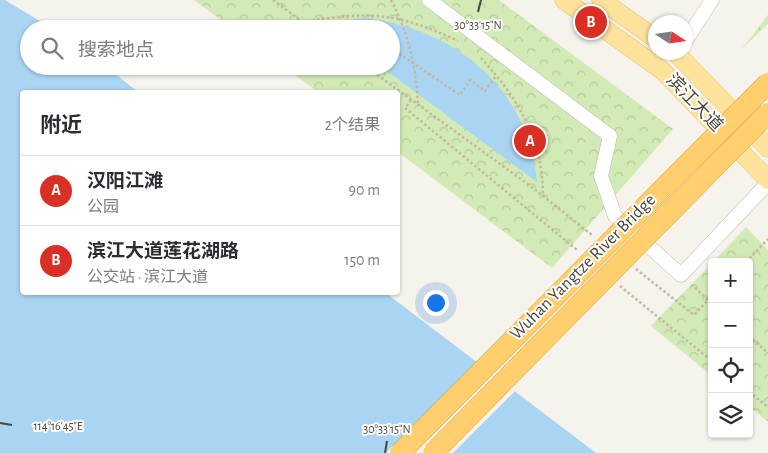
<!DOCTYPE html>
<html lang="zh">
<meta charset="utf-8">
<style>
body{margin:0;font-family:"Alegreya Sans","Noto Sans SC",sans-serif;background:#f2f2f3;color:#2b2b33}
.controls{position:absolute;right:15px;bottom:15px;display:grid;overflow:hidden;border-radius:5px;box-shadow:0 1px 4px #0004}
.controls button{width:45px;height:45px;display:grid;place-items:center;padding:0;border:0;border-bottom:1px solid #e1e1e2;background:#fff;color:#2b2b33;font:25px sans-serif}
.compass{position:absolute;left:648px;top:15px;width:45px;height:45px;border-radius:50%;background:#fff;box-shadow:0 1px 4px #0004;rotate:102deg}
.you{position:absolute;left:435px;top:302px;width:18px;height:18px;margin:-12px;border:4px solid #fff;border-radius:50%;background:#1a73e8;box-shadow:0 0 0 8px #1a73e833}
.badge{display:grid;place-items:center;width:32px;height:32px;border-radius:50%;background:#d93025;color:#fff;font-size:16px;font-weight:700}
.pin{position:absolute;translate:-50% -50%;border:2px solid #fff;box-shadow:0 1px 5px #0006}
.list{margin:0;padding:0;list-style:none}
h2{display:flex;justify-content:space-between;align-items:center;height:65px;margin:0;padding:0 20px;font-size:21px}
h2 small{font-size:16px;font-weight:400;color:#7c7c81}
.list li{display:grid;grid-template-columns:32px 1fr auto;gap:15px;align-items:center;box-sizing:border-box;height:70px;padding:0 20px;border-top:1px solid #e1e1e2}
.list b{display:block;font-size:19px;white-space:nowrap}
.list p{margin:0;font-size:16px;white-space:nowrap;color:#7c7c81}
.list em{font-size:16px;font-style:normal;color:#7c7c81}
.icon{flex:none;width:28px;height:28px;fill:none;stroke:currentColor;stroke-width:2;stroke-linecap:round;stroke-linejoin:round}
.map{position:relative;flex:none;width:768px;height:453px;overflow:hidden}
.search{position:absolute;background:#fff;box-shadow:0 1px 4px #0004;left:20px;top:20px;width:380px;height:55px;display:flex;align-items:center;gap:12px;box-sizing:border-box;padding:0 18px;border-radius:28px;color:#7c7c81;font-size:19px}
.panel{position:absolute;background:#fff;box-shadow:0 1px 4px #0004;left:20px;top:90px;width:380px;height:205px;border-radius:5px}
.map>svg:first-child{display:block}
.forest{fill:url(#forest-crowns)}
.water{fill:#a9d4f2}
.pier{fill:#f6f3ec}
.lines{fill:none;stroke-linecap:round;stroke-linejoin:round}
.minor-casing{stroke:#c2bbae;stroke-width:15}
.major-casing{stroke:#e6c16a;stroke-width:19}
.path{stroke:#c4b79f;stroke-width:2.5;stroke-dasharray:2.5 2.5;stroke-linecap:butt}
.minor{stroke:#fff;stroke-width:14}
.major{stroke:#ffe39c;stroke-width:18}
.rail{stroke:#9a9a9a;stroke-width:4;stroke-dasharray:6 6;stroke-linecap:butt}
.highway-bridge-casing{stroke:#e0a43c;stroke-width:21;stroke-linecap:butt}
.highway-bridge{stroke:#ffcf6e;stroke-width:20}
.ticks{fill:none;stroke:#4b4439;stroke-width:2}
.labels{text-anchor:middle;dominant-baseline:central;stroke-width:4;stroke-linejoin:round;paint-order:stroke}
.street-label{font-size:18px;fill:#4b4439;stroke:#fff}
.ticks-label{font-size:12px;text-anchor:middle;fill:#4b4439;stroke:#fff;stroke-width:4;stroke-linejoin:round;paint-order:stroke}
</style>
<div class="map">
<svg width="768" height="453" viewBox="0 0 768 453">
<defs>
<pattern id="forest-crowns" width="20" height="18" patternUnits="userSpaceOnUse" patternTransform="scale(1.25)"><rect width="20" height="18" fill="#d2eab5"/><path d="M2 6a3 3 0 1 1 6 0M12 15a3 3 0 1 1 6 0" fill="none" stroke="#b6ca9c"/></pattern>
</defs>
<rect width="100%" height="100%" fill="#f6f3ec"/>
<g class="forest">
<path d="M194 0H499L673 129 552 268 398 152V92H318L283 66H391V29H233Z"/>
<path d="M768 15V24L741 50Z"/>
<path d="M746 227 768 250V422L749 406V262H713Z"/>
<path d="M712 263V376L651 326Z"/>
</g>
<g class="water">
<path d="M0 0H5L53 29H29V66H105L138 92H22V292L386 293 596 453H0Z"/>
<path d="M368 18C457 31 528 88 537 182L380 66H391V29H329L320 22Z"/>
</g>
<path class="pier" d="M478 360 517 389 453 453H386Z"/>
<g class="lines">
<defs>
<g id="minor">
<path d="M429 0 610 136 601 176 615 216 681 275 768 183"/>
<path d="M686 40 712 0"/>
</g>
<g id="major">
<path d="M564 0 663 71 768 180"/>
<path d="M601 0 656 39"/>
<path d="M675 52 768 148"/>
</g>
</defs>
<use href="#minor" class="minor-casing"/>
<use href="#major" class="major-casing"/>
<g class="path">
<path d="M273 0 312 29"/>
<path d="M391 0C409 34 416 67 418 105"/>
<path d="M302 22C369 11 396 12 458 41"/>
<path d="M391 48 460 95 470 80 485 91 496 76"/>
<path d="M481 58C518 98 543 140 543 196"/>
<path d="M365 66 533 188 592 235"/>
<path d="M411 100 405 108 577 250"/>
<path d="M746 262 768 239"/>
<path d="M636 269 694 315 708 300 692 285"/>
<path d="M620 286 712 361"/>
<path d="M712 296 708 300 712 303"/>
<path d="M749 336 768 353"/>
<path d="M749 392 768 407"/>
</g>
<use href="#minor" class="minor"/>
<use href="#major" class="major"/>
<path class="rail" d="M411 453 768 92"/>
<defs>
<g id="highway-bridge">
<path d="M400 453 768 83"/>
<path d="M433 453 768 113"/>
</g>
</defs>
<use href="#highway-bridge" class="highway-bridge-casing"/>
<use href="#highway-bridge" class="highway-bridge"/>
</g>
<path class="ticks" d="M478 12 481 0M0 423 12 425M385 453 387 441"/>
<g class="labels">
<g class="street-label">
<text transform="translate(694 103) rotate(46)">滨江大道</text>
<text transform="translate(583 267) rotate(-45)">Wuhan Yangtze River Bridge</text>
</g>
</g>
<g class="ticks-label">
<text x="478" y="29">30°33'15"N</text>
<text x="58" y="430">114°16'45"E</text>
<text x="387" y="433">30°33'15"N</text>
</g>
</svg>
<div class="controls">
<button>+</button>
<button>−</button>
<button><svg class="icon" aria-label="locate" viewBox="0 0 24 24"><circle cx="12" cy="12" r="6"/><path d="M12 2v4M12 18v4M2 12h4M18 12h4"/></svg></button>
<button><svg class="icon" aria-label="layers" viewBox="0 0 24 24"><path d="M12 4l9 5-9 5-9-5zM3 14l9 5 9-5"/></svg></button>
</div>
<svg class="compass" viewBox="-18 -18 36 36"><path d="M0-13l5 13h-10z" fill="#e53935"/><path d="M0 13l5-13h-10z" fill="#7c7c81"/></svg>
<div class="you"></div>
<div class="pin badge" style="left:530px;top:141px">A</div>
<div class="pin badge" style="left:591px;top:22px">B</div>
<div class="search"><svg class="icon" aria-label="search" viewBox="0 0 24 24"><circle cx="10" cy="10" r="6"/><path d="M15 15l6 6"/></svg>搜索地点</div>
<section class="panel">
<h2>附近<small>2个结果</small></h2>
<ul class="list">
<li><span class="badge">A</span><div><b>汉阳江滩</b><p>公园</p></div><em>90 m</em></li>
<li><span class="badge">B</span><div><b>滨江大道莲花湖路</b><p>公交站 · 滨江大道</p></div><em>150 m</em></li>
</ul>
</section>
</div>
